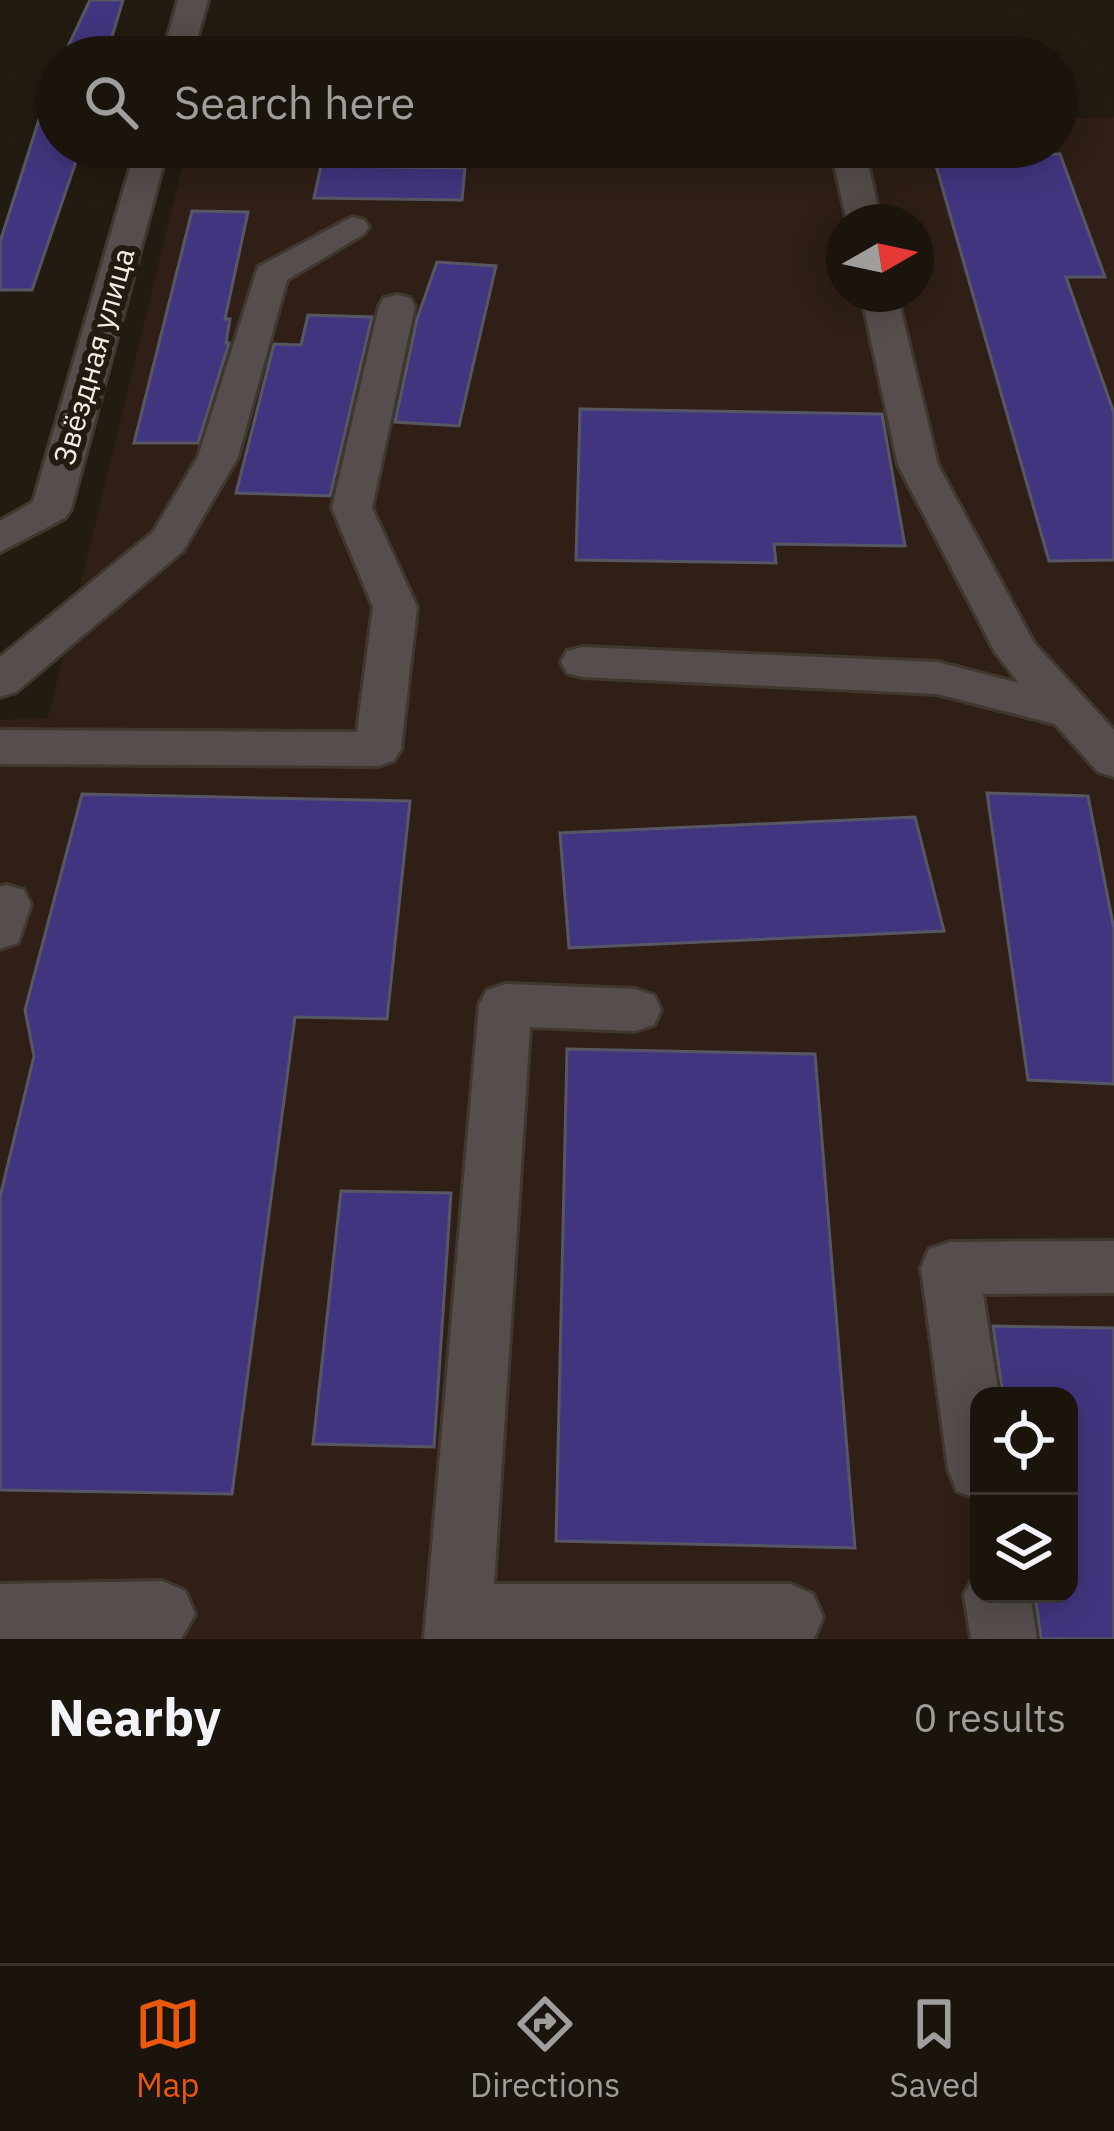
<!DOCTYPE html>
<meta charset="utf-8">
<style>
body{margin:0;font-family:"IBM Plex Sans",sans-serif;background:#231d16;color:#f1f3f6}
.controls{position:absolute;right:36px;bottom:36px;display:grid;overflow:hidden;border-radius:24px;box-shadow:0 6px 30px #0003}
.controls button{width:108px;height:108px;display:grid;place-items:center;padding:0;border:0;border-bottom:3px solid #38332e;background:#1a140d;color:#f1f3f6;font:60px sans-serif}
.compass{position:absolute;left:826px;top:204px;width:108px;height:108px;border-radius:50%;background:#1a140d;box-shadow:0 6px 30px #0003;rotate:81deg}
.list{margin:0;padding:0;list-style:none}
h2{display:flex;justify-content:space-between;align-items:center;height:156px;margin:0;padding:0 48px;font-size:51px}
h2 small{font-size:39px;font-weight:400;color:#9f9e9d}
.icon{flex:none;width:66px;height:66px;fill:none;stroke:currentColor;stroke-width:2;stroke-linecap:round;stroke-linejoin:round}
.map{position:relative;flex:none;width:1114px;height:1639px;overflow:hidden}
.search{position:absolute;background:#1a140d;box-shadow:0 6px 30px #0003;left:36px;right:36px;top:36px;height:132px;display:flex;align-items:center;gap:30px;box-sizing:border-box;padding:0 42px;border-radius:66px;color:#9f9e9d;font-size:45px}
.sheet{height:324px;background:#1a140d}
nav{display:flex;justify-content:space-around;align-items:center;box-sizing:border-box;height:168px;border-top:3px solid #38332e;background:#1a140d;font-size:33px;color:#9f9e9d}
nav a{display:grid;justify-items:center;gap:6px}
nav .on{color:#ea580c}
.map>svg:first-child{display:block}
.industrial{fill:#2f1f16;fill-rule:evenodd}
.building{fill:#42357f;stroke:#575764;stroke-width:3}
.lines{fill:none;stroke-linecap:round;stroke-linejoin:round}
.minor-casing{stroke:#3f382f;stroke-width:6}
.minor{fill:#554e4c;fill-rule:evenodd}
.labels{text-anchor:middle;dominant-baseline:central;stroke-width:12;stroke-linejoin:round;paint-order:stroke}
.far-street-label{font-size:30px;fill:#f2ede6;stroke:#221b11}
</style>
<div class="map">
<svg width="1114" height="1639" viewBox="0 0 1114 1639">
<rect width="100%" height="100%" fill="#221b11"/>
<path class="industrial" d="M1114 117V1639H0V720L48 718 187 147H1057V119ZM844 222H916V294H844ZM979 1396H1069V1594H979Z"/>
<g class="building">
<path d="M90 0H123L106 57H63Z"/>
<path d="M50 85 57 86V147H81L32 290H0V242Z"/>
<path d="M1060 154 1105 277H1066L1114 413V560L1049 561 933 155Z"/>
<path d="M321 166 465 168 462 200 314 198Z"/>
<path d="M192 211 248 212 225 319H230L226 343H229L198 443H134Z"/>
<path d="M437 262 496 266 459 426 395 422 417 319Z"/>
<path d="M308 315 372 317 330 496 236 493 274 344 301 345Z"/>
<path d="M580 409 882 414 905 546 774 544 776 563 576 560Z"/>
<path d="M987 793 1088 796 1114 929V1084L1028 1080Z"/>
<path d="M82 794 410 801 387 1019 295 1017 232 1494 0 1490V1197L34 1056 25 1010Z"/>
<path d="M915 817 944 931 569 948 560 833Z"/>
<path d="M567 1049 815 1054 855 1548 556 1541Z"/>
<path d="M341 1191 451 1193 434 1447 313 1444Z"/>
<path d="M993 1326 1114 1328V1639H1041L1035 1594H1069V1396H1003Z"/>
</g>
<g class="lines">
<defs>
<g id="minor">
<path d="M178 0H208L192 57H162Z"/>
<path d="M136 147H168L71 509 65 518 0 552V521L33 502Z"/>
<path d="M852 158 869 168 881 222H847L835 168Z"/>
<path d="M352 217 364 220 369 227 364 234 287 280 238 457 183 551 16 692 0 697V657L153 532 198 457 258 267Z"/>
<path d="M861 294H897L938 465 1034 643 1114 730V777L1098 772 1055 724 937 694 583 677 567 673 561 662 567 651 583 647 937 662 1019 683 995 652 898 465Z"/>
<path d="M397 295 410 298 415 306 372 508 417 607 401 749 394 761 378 766 0 764V730L357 732 373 607 332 508 379 306 384 298Z"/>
<path d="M6 885 24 890 31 904 18 943 0 949V887Z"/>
<path d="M505 984 635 989 654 995 661 1010 654 1025 635 1031 530 1027 494 1584H790L813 1594 823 1617 814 1639H424L479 1005 487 990Z"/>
<path d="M1114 1241V1293L983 1294 999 1396H979V1500L957 1491 948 1469 921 1268 929 1249 950 1242Z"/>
<path d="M979 1569V1594H1030L1037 1639H971L964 1594Z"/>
<path d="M162 1581 185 1591 195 1614 181 1639H0V1584Z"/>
</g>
</defs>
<use href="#minor" class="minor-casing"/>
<use href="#minor" class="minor"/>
</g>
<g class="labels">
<g class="far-street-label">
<text transform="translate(93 356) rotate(-74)">Звёздная улица</text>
</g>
</g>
</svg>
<div class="controls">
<button><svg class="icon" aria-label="locate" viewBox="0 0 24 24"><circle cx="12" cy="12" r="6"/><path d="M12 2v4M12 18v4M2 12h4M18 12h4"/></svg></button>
<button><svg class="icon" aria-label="layers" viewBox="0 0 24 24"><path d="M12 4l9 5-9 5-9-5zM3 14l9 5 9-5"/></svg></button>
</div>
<svg class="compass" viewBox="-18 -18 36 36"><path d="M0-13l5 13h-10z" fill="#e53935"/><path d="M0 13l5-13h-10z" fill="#9f9e9d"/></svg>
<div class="search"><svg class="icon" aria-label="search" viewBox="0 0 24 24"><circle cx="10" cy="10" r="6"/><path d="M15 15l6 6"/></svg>Search here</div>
</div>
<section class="sheet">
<h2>Nearby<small>0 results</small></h2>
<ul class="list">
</ul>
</section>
<nav>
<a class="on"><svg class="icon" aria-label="map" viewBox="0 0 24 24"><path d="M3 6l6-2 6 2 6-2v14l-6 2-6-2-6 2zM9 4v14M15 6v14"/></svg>Map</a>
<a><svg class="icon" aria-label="directions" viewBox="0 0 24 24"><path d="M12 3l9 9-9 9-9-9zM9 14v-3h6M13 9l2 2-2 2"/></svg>Directions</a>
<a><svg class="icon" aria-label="saved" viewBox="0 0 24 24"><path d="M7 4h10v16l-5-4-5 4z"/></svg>Saved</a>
</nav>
